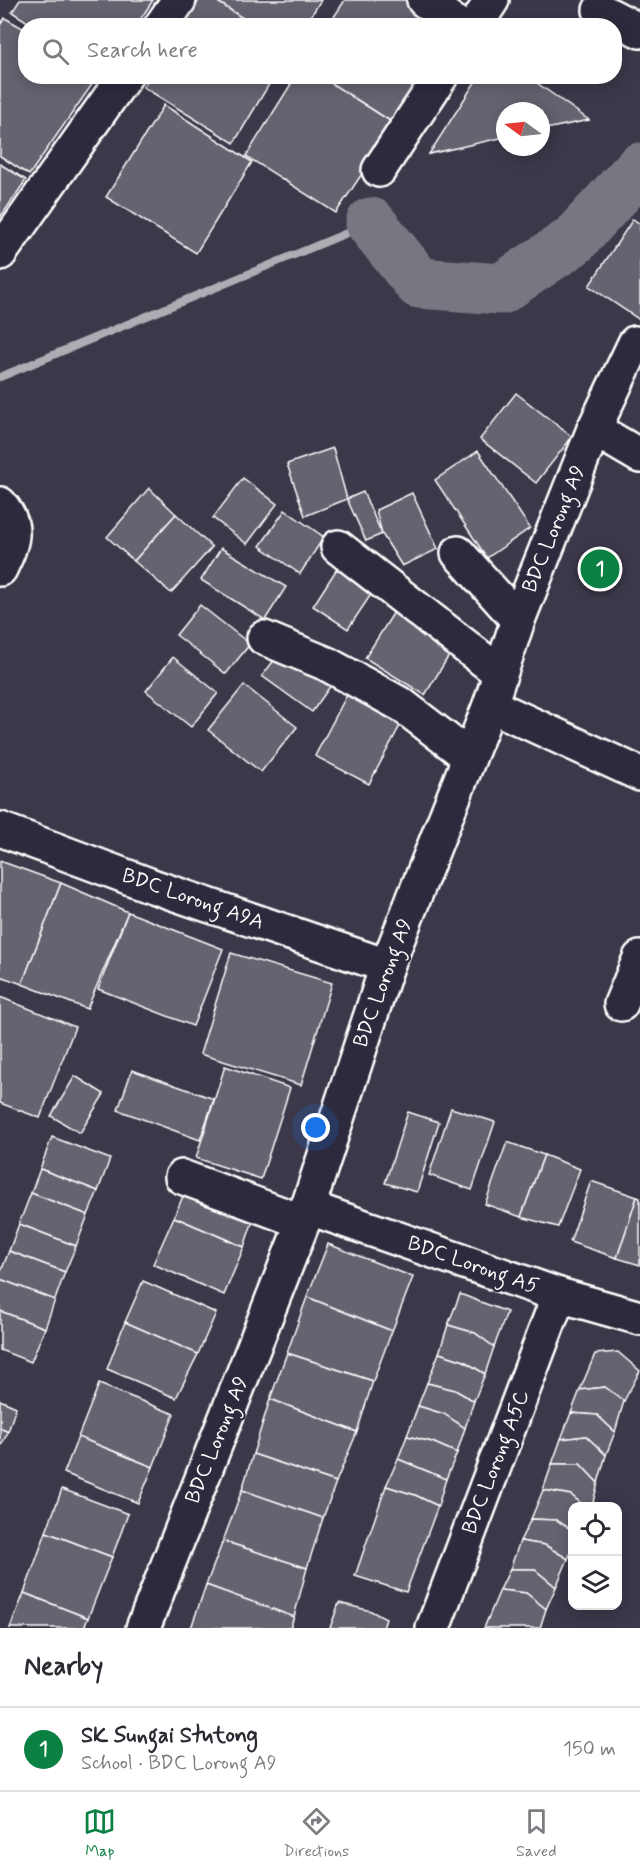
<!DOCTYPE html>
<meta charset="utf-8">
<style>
body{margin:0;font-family:Mynerve,sans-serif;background:#f2f2f3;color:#2b2b33}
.controls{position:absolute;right:18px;bottom:18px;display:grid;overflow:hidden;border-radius:12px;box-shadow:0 3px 15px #0003}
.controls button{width:54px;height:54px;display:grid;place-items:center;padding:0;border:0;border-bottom:2px solid #e1e1e2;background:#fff;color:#2b2b33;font:30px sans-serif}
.compass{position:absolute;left:496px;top:102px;width:54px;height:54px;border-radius:50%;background:#fff;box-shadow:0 3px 15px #0003;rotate:285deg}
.you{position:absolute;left:316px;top:1128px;width:21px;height:21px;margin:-15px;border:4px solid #fff;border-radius:50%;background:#1a73e8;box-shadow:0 0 0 9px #1a73e833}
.badge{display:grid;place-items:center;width:39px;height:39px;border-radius:50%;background:#0b8043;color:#fff;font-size:20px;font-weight:700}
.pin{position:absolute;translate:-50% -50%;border:3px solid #fff;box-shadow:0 2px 6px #0006}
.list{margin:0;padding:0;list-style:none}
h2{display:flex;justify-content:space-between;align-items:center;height:78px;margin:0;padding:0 24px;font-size:26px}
h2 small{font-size:20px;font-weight:400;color:#7c7c81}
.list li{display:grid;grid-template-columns:39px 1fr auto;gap:18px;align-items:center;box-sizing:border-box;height:84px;padding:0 24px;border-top:2px solid #e1e1e2}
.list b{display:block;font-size:22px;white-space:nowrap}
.list p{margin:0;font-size:20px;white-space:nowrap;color:#7c7c81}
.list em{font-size:20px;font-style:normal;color:#7c7c81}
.icon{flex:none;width:33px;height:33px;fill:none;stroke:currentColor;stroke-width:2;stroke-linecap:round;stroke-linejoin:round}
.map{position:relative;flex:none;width:640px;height:1628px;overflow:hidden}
.search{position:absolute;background:#fff;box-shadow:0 3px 15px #0003;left:18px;right:18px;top:18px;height:66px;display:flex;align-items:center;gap:15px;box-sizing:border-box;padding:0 21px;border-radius:24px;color:#7c7c81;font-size:22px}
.sheet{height:162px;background:#fff}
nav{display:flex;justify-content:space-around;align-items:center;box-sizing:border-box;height:84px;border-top:2px solid #e1e1e2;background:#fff;font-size:16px;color:#7c7c81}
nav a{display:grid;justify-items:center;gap:3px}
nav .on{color:#0b8043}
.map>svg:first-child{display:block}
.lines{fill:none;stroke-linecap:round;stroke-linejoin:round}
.stream{stroke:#afadb4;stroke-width:8}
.river{stroke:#797682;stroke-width:51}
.building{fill:#666270;stroke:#fff;stroke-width:1.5}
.minor-casing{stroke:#fff;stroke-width:38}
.minor{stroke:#2f2a3d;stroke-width:33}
.labels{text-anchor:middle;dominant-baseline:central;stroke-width:4.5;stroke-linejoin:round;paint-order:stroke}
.street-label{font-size:21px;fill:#fff;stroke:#2f2a3d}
</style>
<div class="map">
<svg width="640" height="1628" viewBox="0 0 640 1628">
<rect width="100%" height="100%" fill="#3c3749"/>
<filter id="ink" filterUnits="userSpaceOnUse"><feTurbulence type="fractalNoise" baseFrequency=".0167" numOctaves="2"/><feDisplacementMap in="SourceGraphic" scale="12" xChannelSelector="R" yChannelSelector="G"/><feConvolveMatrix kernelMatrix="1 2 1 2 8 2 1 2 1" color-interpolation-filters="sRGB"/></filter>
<g filter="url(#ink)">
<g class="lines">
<path class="stream" d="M0 377 371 223"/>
<path class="river" d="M371 223 419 283 501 289 573 241 640 168"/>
</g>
<g class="building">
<path d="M20 0H153L136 26H34L12 12Z"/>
<path d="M199 0H215L255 26H183Z"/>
<path d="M215 0H321L305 26H255Z"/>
<path d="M345 0H410L449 26H328Z"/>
<path d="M5 18 26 30V76H98L29 175 0 156V25Z"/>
<path d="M150 76H274L234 143 143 87Z"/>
<path d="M296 76H320L395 124 336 213 246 156Z"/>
<path d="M320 76H425L395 124Z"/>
<path d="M479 76H527L589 120 541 130V111H505V137L429 154Z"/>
<path d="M164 105 252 162 196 253 106 197Z"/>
<path d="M0 164 26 180 0 218Z"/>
<path d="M633 219 640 224V320L589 286Z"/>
<path d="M516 393 572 437 536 483 480 439Z"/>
<path d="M333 448 347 499 305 516 287 464Z"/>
<path d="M478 451 530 528 487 558 435 480Z"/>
<path d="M243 478 277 504 247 544 213 518Z"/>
<path d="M149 488 176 514 134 561 107 537Z"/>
<path d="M363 492 382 534 366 541 347 499Z"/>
<path d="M412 493 438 549 402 566 382 534 376 510Z"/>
<path d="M285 510 324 537 300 574 260 546Z"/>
<path d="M176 514 212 547 171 593 134 561Z"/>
<path d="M221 548 286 587 265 620 201 580Z"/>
<path d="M338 567 374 590 348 629 313 606Z"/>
<path d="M200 605 250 644 226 674 176 635Z"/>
<path d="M394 612 453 649 425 695 365 658Z"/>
<path d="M285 646 341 671 312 712 262 676Z"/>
<path d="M173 657 218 693 191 727 146 691Z"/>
<path d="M244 685 297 727 261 772 208 730Z"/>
<path d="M350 689 404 718 369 784 315 756Z"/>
<path d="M0 861 61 883 22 984 0 976Z"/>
<path d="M61 883 128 912 87 1009 22 984Z"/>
<path d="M128 912 223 949 193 1026 98 989Z"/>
<path d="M231 953 332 983 301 1085 200 1054Z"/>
<path d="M0 997 75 1027 40 1118 0 1103Z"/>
<path d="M225 1066 290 1088 261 1179 196 1158Z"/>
<path d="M132 1070 214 1099 200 1140 118 1110Z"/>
<path d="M75 1076 104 1094 80 1133 51 1116Z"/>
<path d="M451 1108 495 1122 472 1190 429 1175Z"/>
<path d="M408 1112 439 1122 417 1192 385 1183Z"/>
<path d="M52 1137 110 1159 98 1191 40 1169Z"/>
<path d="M507 1142 544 1155 521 1217 485 1204Z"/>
<path d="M544 1155 580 1169 558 1227 521 1217Z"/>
<path d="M40 1169 98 1191 88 1215 31 1193Z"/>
<path d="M190 1180 258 1206 244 1247 174 1217Z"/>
<path d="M591 1181 637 1197 617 1258 570 1242Z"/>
<path d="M31 1193 88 1215 76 1246 19 1224Z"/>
<path d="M637 1197 640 1198V1265L617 1258Z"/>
<path d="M174 1217 244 1247 224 1295 153 1264Z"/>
<path d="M19 1224 76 1246 65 1272 9 1251Z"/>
<path d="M328 1244 413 1277 392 1331 307 1297Z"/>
<path d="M9 1251 65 1272 55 1300 0 1279V1274Z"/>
<path d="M0 1279 55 1300 45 1328 0 1311Z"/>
<path d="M143 1281 216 1313 198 1354 125 1322Z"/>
<path d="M460 1294 507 1312 494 1347 475 1333 448 1325Z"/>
<path d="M307 1297 392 1331 373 1381 287 1353Z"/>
<path d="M0 1311 45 1328 31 1362 0 1350Z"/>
<path d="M125 1322 198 1354 176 1398 107 1369Z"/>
<path d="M448 1325 475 1333 494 1347 485 1374 464 1361 439 1353Z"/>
<path d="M618 1352 640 1371 624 1401 605 1387 580 1390 595 1354Z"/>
<path d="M287 1353 373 1381 357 1432 270 1399Z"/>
<path d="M439 1353 464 1361 485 1374 474 1401 455 1390 427 1383Z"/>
<path d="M427 1383 455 1390 474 1401 465 1428 444 1414 418 1406Z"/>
<path d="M99 1384 174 1414 153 1467 78 1437Z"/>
<path d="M605 1387 624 1401 615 1432 597 1415 571 1413 580 1390Z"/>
<path d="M270 1399 357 1432 336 1482 253 1454Z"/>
<path d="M0 1400 16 1407 8 1432 0 1428Z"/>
<path d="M418 1406 444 1414 465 1428 457 1453 432 1442 407 1436Z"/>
<path d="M571 1413 597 1415 615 1432 606 1455 586 1436 561 1439Z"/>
<path d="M0 1428 8 1432 0 1448Z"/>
<path d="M407 1436 432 1442 457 1453 446 1479 398 1459Z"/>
<path d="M586 1436 606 1455 598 1483 580 1464H552L561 1439Z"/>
<path d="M78 1437 153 1467 138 1503 64 1473Z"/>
<path d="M253 1454 336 1482 323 1518 242 1490Z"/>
<path d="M398 1459 446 1479 438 1506 415 1495 386 1486Z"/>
<path d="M552 1464H580L598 1483 592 1506H584L571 1495 543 1490Z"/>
<path d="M386 1486 415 1495 438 1506 406 1592 355 1576Z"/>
<path d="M62 1489 128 1514 112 1557 46 1532Z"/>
<path d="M242 1490 323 1518 307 1568 223 1541Z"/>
<path d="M543 1490 571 1495 584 1506H572V1530L556 1520 531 1519Z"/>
<path d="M531 1519 556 1520 572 1530V1550L568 1559 545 1545 520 1541Z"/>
<path d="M46 1532 112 1557 88 1618 24 1593Z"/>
<path d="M223 1541 307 1568 294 1617 206 1585Z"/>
<path d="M520 1541 545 1545 568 1559 556 1587 534 1569H510Z"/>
<path d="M510 1569H534L556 1587 546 1609 526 1593 500 1590Z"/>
<path d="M206 1585 294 1617 290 1628H191Z"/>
<path d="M500 1590 526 1593 546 1609 540 1628H484Z"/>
<path d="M24 1593 88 1618 84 1628H10Z"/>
<path d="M339 1603 371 1611 386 1619 383 1628H330Z"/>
</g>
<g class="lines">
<defs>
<g id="minor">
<path d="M424 0 459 26"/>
<path d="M600 10 640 31"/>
<path d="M161 26 179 0"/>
<path d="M475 26 492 0"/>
<path d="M379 170 441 76"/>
<path d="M0 253 125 76"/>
<path d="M594 429 640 456"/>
<path d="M0 504C20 527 12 544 0 569"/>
<path d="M338 547 500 673"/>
<path d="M458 553 518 620"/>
<path d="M264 638 327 664 402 705 469 757"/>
<path d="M490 705 640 774"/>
<path d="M0 829 152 886 387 966"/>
<path d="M621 1004 640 958"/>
<path d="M182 1177 303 1222"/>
<path d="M307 1207 559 1295 640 1318"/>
<path d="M143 1628 303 1222 387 966 490 705 518 620 594 429 635 343"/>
<path d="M433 1628 559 1295"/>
</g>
</defs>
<use href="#minor" class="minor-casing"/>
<use href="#minor" class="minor"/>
</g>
</g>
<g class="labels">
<g class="street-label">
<text transform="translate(554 529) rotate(-68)">BDC Lorong A9</text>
<text transform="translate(193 899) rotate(19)">BDC Lorong A9A</text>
<text transform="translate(383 983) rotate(-70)">BDC Lorong A9</text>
<text transform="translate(473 1265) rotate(19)">BDC Lorong A5</text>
<text transform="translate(217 1440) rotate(-68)">BDC Lorong A9</text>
<text transform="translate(496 1462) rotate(-69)">BDC Lorong A5C</text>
</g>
</g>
</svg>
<div class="controls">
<button><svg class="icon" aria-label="locate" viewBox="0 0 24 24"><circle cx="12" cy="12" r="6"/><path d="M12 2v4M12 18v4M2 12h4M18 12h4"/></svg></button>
<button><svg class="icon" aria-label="layers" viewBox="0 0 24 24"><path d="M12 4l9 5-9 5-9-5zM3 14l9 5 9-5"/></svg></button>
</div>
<svg class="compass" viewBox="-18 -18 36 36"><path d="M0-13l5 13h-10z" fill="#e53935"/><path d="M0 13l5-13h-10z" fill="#7c7c81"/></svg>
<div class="you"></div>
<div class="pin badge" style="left:600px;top:569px">1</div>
<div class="search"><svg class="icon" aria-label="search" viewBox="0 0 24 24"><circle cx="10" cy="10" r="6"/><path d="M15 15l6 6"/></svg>Search here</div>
</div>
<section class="sheet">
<h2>Nearby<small></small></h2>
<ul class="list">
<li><span class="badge">1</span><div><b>SK Sungai Stutong</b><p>School · BDC Lorong A9</p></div><em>150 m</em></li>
</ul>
</section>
<nav>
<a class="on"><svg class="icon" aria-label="map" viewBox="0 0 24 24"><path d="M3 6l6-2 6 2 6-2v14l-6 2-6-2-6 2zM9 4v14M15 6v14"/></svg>Map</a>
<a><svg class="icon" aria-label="directions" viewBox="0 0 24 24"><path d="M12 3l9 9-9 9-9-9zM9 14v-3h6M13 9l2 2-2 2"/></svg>Directions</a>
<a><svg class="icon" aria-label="saved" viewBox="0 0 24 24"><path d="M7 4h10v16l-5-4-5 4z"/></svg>Saved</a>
</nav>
